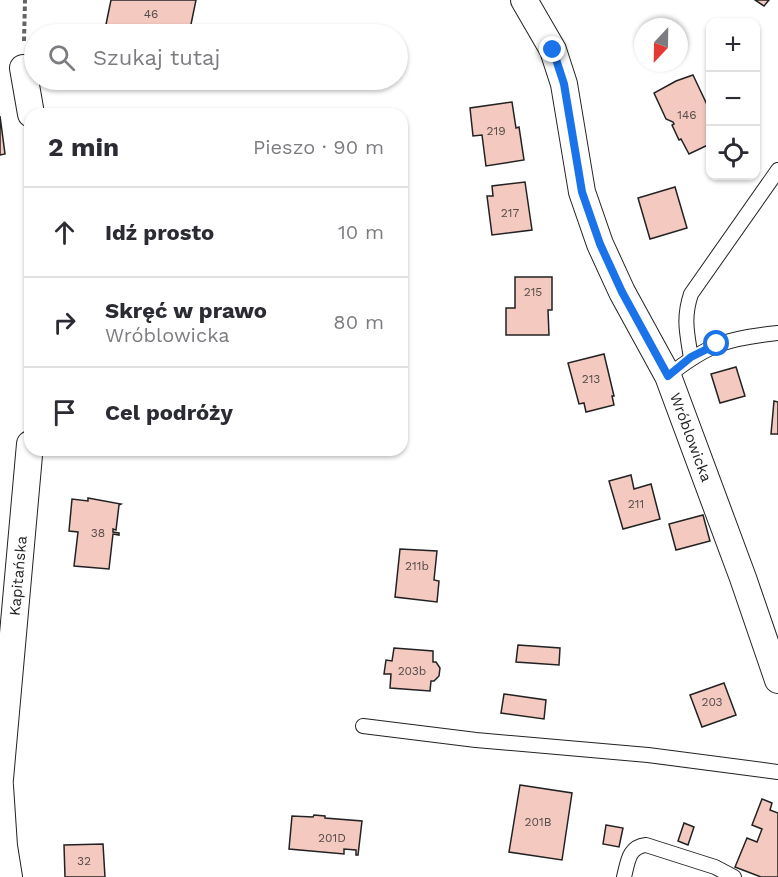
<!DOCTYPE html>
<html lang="pl">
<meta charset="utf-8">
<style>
body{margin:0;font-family:"Work Sans",sans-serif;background:#f7f7f7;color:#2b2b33}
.controls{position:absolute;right:18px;top:18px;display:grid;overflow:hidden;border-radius:12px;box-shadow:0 2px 4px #0004}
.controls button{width:54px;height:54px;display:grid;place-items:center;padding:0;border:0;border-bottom:2px solid #e1e1e2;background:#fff;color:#2b2b33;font:30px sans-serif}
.compass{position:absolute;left:634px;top:18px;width:54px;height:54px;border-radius:50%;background:#fff;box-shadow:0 2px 4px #0004;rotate:202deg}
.stop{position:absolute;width:18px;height:18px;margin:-14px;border:4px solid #1a73e8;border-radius:50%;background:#fff}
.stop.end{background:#1a73e8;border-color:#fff;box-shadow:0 2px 6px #0008}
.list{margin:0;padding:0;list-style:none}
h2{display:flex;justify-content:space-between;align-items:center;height:78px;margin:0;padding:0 24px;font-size:26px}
h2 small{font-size:20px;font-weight:400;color:#7c7c81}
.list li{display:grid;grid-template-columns:39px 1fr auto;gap:18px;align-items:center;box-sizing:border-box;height:90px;padding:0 24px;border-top:2px solid #e1e1e2}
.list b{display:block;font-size:22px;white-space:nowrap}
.list p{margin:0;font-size:20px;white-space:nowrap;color:#7c7c81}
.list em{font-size:20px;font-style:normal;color:#7c7c81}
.icon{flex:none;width:33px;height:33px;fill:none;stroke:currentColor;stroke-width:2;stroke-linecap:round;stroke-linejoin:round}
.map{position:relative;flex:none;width:778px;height:877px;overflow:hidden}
.search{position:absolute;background:#fff;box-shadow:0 2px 4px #0004;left:24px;top:24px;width:384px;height:66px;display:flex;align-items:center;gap:15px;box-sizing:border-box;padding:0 21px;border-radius:33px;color:#7c7c81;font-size:22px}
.panel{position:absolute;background:#fff;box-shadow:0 2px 4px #0004;left:24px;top:108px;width:384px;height:348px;border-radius:18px}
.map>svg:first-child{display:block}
.building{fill:#f3c9c0;stroke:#222;stroke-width:1.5}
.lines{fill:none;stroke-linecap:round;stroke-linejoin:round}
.lane-casing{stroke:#222;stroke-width:16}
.street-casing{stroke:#222;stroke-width:28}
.path{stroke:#646464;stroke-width:4;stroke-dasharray:4.5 3;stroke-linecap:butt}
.lane{stroke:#fff;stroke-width:14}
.street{stroke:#fff;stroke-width:26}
.route{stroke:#1a73e8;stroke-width:8}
.labels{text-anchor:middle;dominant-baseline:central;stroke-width:4.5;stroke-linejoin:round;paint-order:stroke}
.number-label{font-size:12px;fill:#564c4a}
.street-label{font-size:15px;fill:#222;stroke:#fff}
</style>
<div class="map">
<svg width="778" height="877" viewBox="0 0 778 877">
<rect width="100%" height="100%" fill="#fff"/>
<g class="building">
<path d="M111 0H196L189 34H170L140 28 139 34H104Z"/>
<path d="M755 0H769L764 6Z"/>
<path d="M693 75 710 111V144L689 154 681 139 679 140 672 125 674 124 673 122 666 119 654 93 676 81Z"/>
<path d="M512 102 516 128 519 127 524 160 486 166 482 135 473 136 470 108Z"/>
<path d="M0 116 5 154 0 155Z"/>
<path d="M525 182 532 230 492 235 487 196H493L492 186Z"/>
<path d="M675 187 687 228 650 239 638 198Z"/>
<path d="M515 277H552V310H548L549 335H506V308H515Z"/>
<path d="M604 354 614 396H612L614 405 586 412 584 403 579 404 568 363Z"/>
<path d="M736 367 745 396 720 403 711 374Z"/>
<path d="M774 401 778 402V434H771Z"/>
<path d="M631 475 634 489 651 484 660 519 623 529 609 481Z"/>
<path d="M88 498 121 504 119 505 116 530 113 529V532L119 533V535L113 534 109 569 74 566 78 532 69 531 72 499 88 501Z"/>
<path d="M703 515 710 541 676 550 669 524Z"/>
<path d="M400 549 437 551 434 580 439 581 437 602 395 597Z"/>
<path d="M518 645 560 648 559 665 516 662Z"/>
<path d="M394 648 433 651V662H436L440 668 439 676 434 681H431L430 691 390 688 391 674H384L386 660 392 661Z"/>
<path d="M724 683 736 715 702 727 690 695Z"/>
<path d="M504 694 546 700 544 719 501 713Z"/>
<path d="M520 785 572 793 562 860 509 852Z"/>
<path d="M762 799 772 803 770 810 778 813V877H761L735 867 747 838 757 842 762 829 752 825Z"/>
<path d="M314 815 325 816V818L362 821 358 855H356V850L344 849V854L289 849 292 816 313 817Z"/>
<path d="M684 823 694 827 688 845 678 841Z"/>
<path d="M606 825 623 828 619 847 603 844Z"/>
<path d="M103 844 105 877H65L64 845Z"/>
</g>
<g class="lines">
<defs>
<g id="lane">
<path d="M691 358C687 333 683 318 691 294L778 170"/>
<path d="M668 376C708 344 728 338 778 333"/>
<path d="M363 726 476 740 648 755 778 772"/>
<path d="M624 877C628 862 628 847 646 845L715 867 734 877"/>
</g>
<g id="street">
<path id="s1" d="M524 0 553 50 564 84 582 192 600 244 622 292 668 376 743 578 778 680"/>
<path d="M23 68 31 114"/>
<path id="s2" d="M0 779 30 444"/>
<path d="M0 786 4 846 9 877"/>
</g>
</defs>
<use href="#lane" class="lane-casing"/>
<use href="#street" class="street-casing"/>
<path class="path" d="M24 41 25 0"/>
<use href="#lane" class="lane"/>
<use href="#street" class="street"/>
</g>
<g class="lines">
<path class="route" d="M553 50 564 84 582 192 600 244 622 292 668 376 691 357 717 344"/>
</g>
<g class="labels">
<g class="number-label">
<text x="151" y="14">46</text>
<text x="687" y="115">146</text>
<text x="496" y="131">219</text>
<text x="510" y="213">217</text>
<text x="533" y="292">215</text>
<text x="591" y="379">213</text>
<text x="636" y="504">211</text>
<text x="98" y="533">38</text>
<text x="417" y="566">211b</text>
<text x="412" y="671">203b</text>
<text x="712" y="702">203</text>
<text x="538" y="822">201B</text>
<text x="332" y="838">201D</text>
<text x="84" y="861">32</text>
</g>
<g class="street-label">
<text stroke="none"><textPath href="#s1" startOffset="472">Wróblowicka</textPath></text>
<text stroke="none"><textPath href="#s2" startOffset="204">Kapitańska</textPath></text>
</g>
</g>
</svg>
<div class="controls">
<button>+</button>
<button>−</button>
<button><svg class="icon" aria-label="locate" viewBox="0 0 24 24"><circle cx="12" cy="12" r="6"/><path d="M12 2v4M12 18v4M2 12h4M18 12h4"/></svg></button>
</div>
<svg class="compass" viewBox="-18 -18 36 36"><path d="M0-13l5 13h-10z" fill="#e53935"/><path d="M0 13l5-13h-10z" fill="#7c7c81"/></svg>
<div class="stop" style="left:717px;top:344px"></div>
<div class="stop end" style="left:553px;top:50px"></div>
<div class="search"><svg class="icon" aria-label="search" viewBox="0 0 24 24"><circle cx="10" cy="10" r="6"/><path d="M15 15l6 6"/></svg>Szukaj tutaj</div>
<section class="panel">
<h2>2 min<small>Pieszo · 90 m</small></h2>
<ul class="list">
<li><svg class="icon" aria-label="ahead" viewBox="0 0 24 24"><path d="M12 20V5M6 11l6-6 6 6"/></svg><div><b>Idź prosto</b></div><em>10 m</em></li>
<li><svg class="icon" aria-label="right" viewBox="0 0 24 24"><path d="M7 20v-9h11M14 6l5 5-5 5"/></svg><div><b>Skręć w prawo</b><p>Wróblowicka</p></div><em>80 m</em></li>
<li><svg class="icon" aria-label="arrive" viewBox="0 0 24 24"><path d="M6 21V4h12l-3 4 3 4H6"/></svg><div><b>Cel podróży</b></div></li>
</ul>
</section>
</div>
